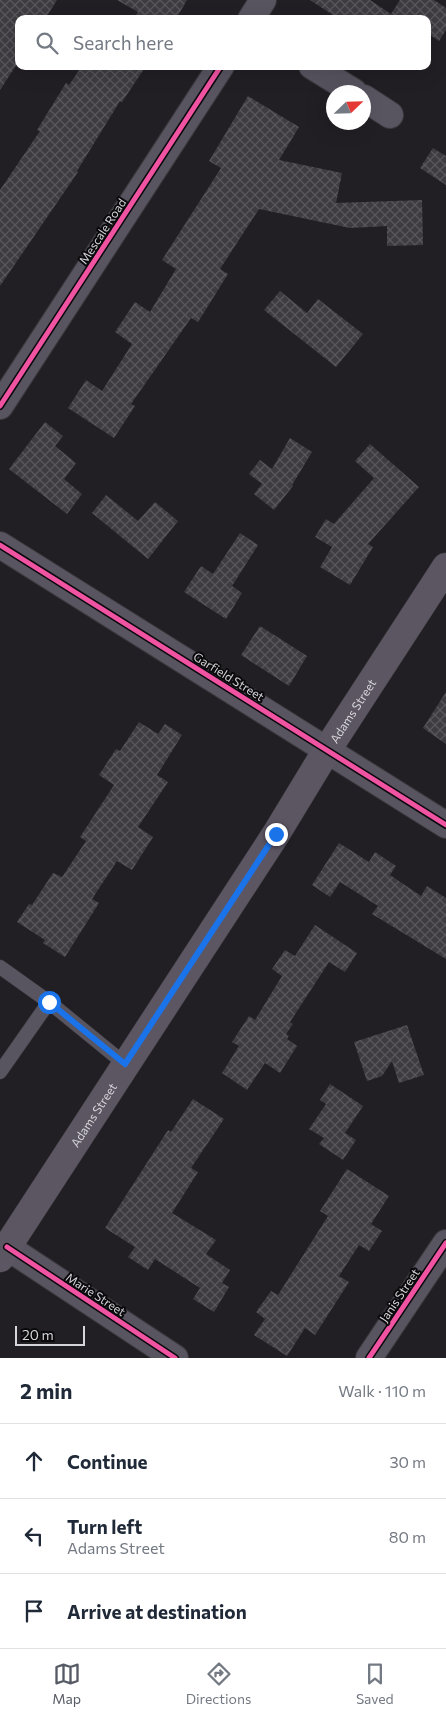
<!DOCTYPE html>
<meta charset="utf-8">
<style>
body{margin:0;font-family:Commissioner,sans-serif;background:#f6f6f7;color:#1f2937}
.compass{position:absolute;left:326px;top:85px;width:45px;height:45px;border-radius:50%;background:#fff;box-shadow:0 5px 20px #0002;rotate:67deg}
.scale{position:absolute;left:15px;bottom:12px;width:70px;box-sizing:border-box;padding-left:5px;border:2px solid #d6d5d9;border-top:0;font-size:14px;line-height:18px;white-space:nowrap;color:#d6d5d9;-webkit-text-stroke:4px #0a090c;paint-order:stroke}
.stop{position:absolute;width:15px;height:15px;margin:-11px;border:4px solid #1a73e8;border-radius:50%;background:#fff}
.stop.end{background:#1a73e8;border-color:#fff;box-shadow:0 1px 5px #0008}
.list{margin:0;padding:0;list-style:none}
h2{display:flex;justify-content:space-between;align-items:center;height:65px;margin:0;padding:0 20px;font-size:21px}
h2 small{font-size:16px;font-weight:400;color:#747a83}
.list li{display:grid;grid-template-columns:32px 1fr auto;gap:15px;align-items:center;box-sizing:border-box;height:75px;padding:0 20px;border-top:1px solid #e0e1e3}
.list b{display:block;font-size:19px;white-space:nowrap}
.list p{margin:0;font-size:16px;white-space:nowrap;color:#747a83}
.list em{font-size:16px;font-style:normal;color:#747a83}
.icon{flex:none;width:28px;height:28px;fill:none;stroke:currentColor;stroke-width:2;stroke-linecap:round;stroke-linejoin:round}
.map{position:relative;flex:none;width:446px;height:1358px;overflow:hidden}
.search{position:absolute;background:#fff;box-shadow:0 5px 20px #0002;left:15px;right:15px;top:15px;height:55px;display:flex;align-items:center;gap:12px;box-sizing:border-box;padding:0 18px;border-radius:10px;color:#747a83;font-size:19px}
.sheet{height:290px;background:#fff}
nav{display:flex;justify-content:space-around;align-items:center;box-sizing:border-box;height:70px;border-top:1px solid #e0e1e3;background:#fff;font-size:14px;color:#747a83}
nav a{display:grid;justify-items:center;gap:2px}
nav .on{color:#555a64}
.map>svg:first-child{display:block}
.building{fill:url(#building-cross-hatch)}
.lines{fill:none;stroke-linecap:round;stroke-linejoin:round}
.service-casing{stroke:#3a393c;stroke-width:15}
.minor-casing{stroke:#3a393c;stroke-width:28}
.secondary-casing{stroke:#3a393c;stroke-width:29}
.service{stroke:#585460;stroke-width:14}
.minor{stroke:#585460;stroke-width:26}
.secondary{stroke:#5c5663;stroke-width:28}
.cycleway-casing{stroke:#0a090c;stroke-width:8}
.cycleway{stroke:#f153a3;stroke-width:5}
.route{stroke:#1a73e8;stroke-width:6}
.labels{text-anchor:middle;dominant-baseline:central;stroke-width:4;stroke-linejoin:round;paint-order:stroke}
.street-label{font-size:12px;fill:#d6d5d9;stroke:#0a090c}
</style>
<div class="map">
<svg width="446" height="1358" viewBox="0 0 446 1358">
<defs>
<pattern id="building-cross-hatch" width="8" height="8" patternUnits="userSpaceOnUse" patternTransform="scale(1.25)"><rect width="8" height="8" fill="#3e3c40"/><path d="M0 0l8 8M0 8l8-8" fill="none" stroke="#59575b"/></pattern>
</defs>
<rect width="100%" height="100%" fill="#211f24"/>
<g class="building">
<path d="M0 0H57L45 19H19V61L0 90Z"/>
<path d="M117 0H187L176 19H134L138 12Z"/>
<path d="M310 0H370L391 14 400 0H434L446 8V30L439 41 427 33V19H339Z"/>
<path d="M82 66H146L122 102 120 101 77 171 78 172 0 286V190L40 131 37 130 66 83 69 85Z"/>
<path d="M248 96 299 127 279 160 342 173 336 203 422 200 423 245 387 246V226L350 228 259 209 220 269 228 274 198 322 191 318 131 404 135 406 114 438 68 408 86 380 102 391 132 344 115 332 135 302 150 312 176 269 162 260 221 168 209 161Z"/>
<path d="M433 148 446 156V185L420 168Z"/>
<path d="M280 291 307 313 318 299 363 334 336 367 264 310Z"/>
<path d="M45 422 63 436 55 446 76 463 64 479 82 494 67 514 9 469Z"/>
<path d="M290 438 312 452 292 485 293 486 274 510 254 494 262 484 249 474 260 460 272 469Z"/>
<path d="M370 444 419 487 368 544 373 547 350 585 320 567 332 547 315 537 326 519 334 524 374 478 355 461Z"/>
<path d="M106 495 138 521 155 502 178 521 148 559 92 513Z"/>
<path d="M240 533 258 545 232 586 242 593 226 619 184 592 201 566 213 574Z"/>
<path d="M260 626 307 656 289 686 241 655Z"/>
<path d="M446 692V744L423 728Z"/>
<path d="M139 722 158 734 165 724 182 735 157 775 168 782 138 827 153 837 132 870 117 861 92 899 99 903 65 957 43 943 45 940 17 922 29 904 32 905 53 873 62 877 86 841 80 837 114 785 99 775 116 749 120 751Z"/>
<path d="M339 843 369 862 375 852 396 866 390 875 421 896 427 886 446 898V959L372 914 378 906 340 882 330 897 312 885Z"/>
<path d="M315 925 357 953 345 972 329 962 290 1022 293 1024 286 1034 289 1036 287 1039 297 1046 280 1073 265 1063 247 1090 222 1073 239 1046 232 1042 249 1016 255 1020 282 976 272 969 285 950 295 956Z"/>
<path d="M407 1025 424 1075 399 1083 392 1061 382 1076 367 1081 354 1042Z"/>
<path d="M330 1084 363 1106 345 1133 356 1140 343 1160 319 1144 324 1138 309 1129 326 1104 320 1100Z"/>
<path d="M193 1099 224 1119 191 1168 198 1172 172 1213 216 1240 206 1254 230 1270 222 1283 229 1287 214 1312 193 1299 200 1288 155 1259 148 1270 128 1257 135 1247 105 1228 168 1130 171 1132Z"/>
<path d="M347 1169 389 1196 371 1224 382 1231 369 1251 359 1245 339 1276 349 1282 315 1335 305 1328 287 1356 254 1335 265 1319 256 1312 271 1291 278 1295 328 1216 320 1211Z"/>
</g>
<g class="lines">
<defs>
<g id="service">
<path d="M0 967 49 1002 125 1064"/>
<path d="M0 1072 49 1002"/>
</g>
<g id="minor">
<path d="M251 19 263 0"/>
<path d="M312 66 354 92"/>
<path d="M364 98 390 115"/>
<path d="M0 406 221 66"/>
<path d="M0 545 446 825"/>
<path d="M7 1247 175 1358"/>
<path d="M369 1358 446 1243"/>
</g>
<g id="secondary">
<path id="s1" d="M0 1258 276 834 327 750 446 567"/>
</g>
</defs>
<use href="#service" class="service-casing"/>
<use href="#minor" class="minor-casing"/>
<use href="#secondary" class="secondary-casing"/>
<use href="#service" class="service"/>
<use href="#minor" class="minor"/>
<use href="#secondary" class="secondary"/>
<defs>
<g id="cycleway">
<path d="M0 406 221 66"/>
<path d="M0 545 446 825"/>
<path d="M7 1247 175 1358"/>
<path d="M369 1358 446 1243"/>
</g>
</defs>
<use href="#cycleway" class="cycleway-casing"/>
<use href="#cycleway" class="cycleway"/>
</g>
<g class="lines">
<path class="route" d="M49 1002 125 1064 276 834"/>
</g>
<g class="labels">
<g class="street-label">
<text transform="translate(102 231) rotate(-57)">Mescale Road</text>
<text transform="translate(229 676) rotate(32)">Garfield Street</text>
<text stroke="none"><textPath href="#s1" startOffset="651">Adams Street</textPath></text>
<text stroke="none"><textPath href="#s1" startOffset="171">Adams Street</textPath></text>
<text transform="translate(96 1294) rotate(33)">Marie Street</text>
<text transform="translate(399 1295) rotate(-56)">Janis Street</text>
</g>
</g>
</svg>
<svg class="compass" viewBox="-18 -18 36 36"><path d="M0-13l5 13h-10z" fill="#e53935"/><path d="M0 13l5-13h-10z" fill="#747a83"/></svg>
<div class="scale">20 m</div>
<div class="stop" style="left:49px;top:1002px"></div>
<div class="stop end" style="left:276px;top:834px"></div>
<div class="search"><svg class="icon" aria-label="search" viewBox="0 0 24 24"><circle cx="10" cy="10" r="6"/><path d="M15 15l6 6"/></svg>Search here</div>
</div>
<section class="sheet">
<h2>2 min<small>Walk · 110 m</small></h2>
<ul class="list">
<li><svg class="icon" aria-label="ahead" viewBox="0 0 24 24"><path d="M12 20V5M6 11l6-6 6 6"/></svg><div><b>Continue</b></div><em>30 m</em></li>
<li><svg class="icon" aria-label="left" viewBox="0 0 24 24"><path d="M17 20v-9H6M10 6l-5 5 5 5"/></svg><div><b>Turn left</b><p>Adams Street</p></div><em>80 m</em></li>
<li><svg class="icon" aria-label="arrive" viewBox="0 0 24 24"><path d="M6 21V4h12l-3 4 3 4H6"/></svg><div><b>Arrive at destination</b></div></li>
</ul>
</section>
<nav>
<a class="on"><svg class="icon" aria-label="map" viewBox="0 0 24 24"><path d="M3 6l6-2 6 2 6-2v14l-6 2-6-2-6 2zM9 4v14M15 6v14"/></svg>Map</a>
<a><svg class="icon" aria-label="directions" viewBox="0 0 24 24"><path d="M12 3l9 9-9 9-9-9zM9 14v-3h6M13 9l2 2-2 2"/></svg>Directions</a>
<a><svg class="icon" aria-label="saved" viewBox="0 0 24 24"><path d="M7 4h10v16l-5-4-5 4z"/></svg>Saved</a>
</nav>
